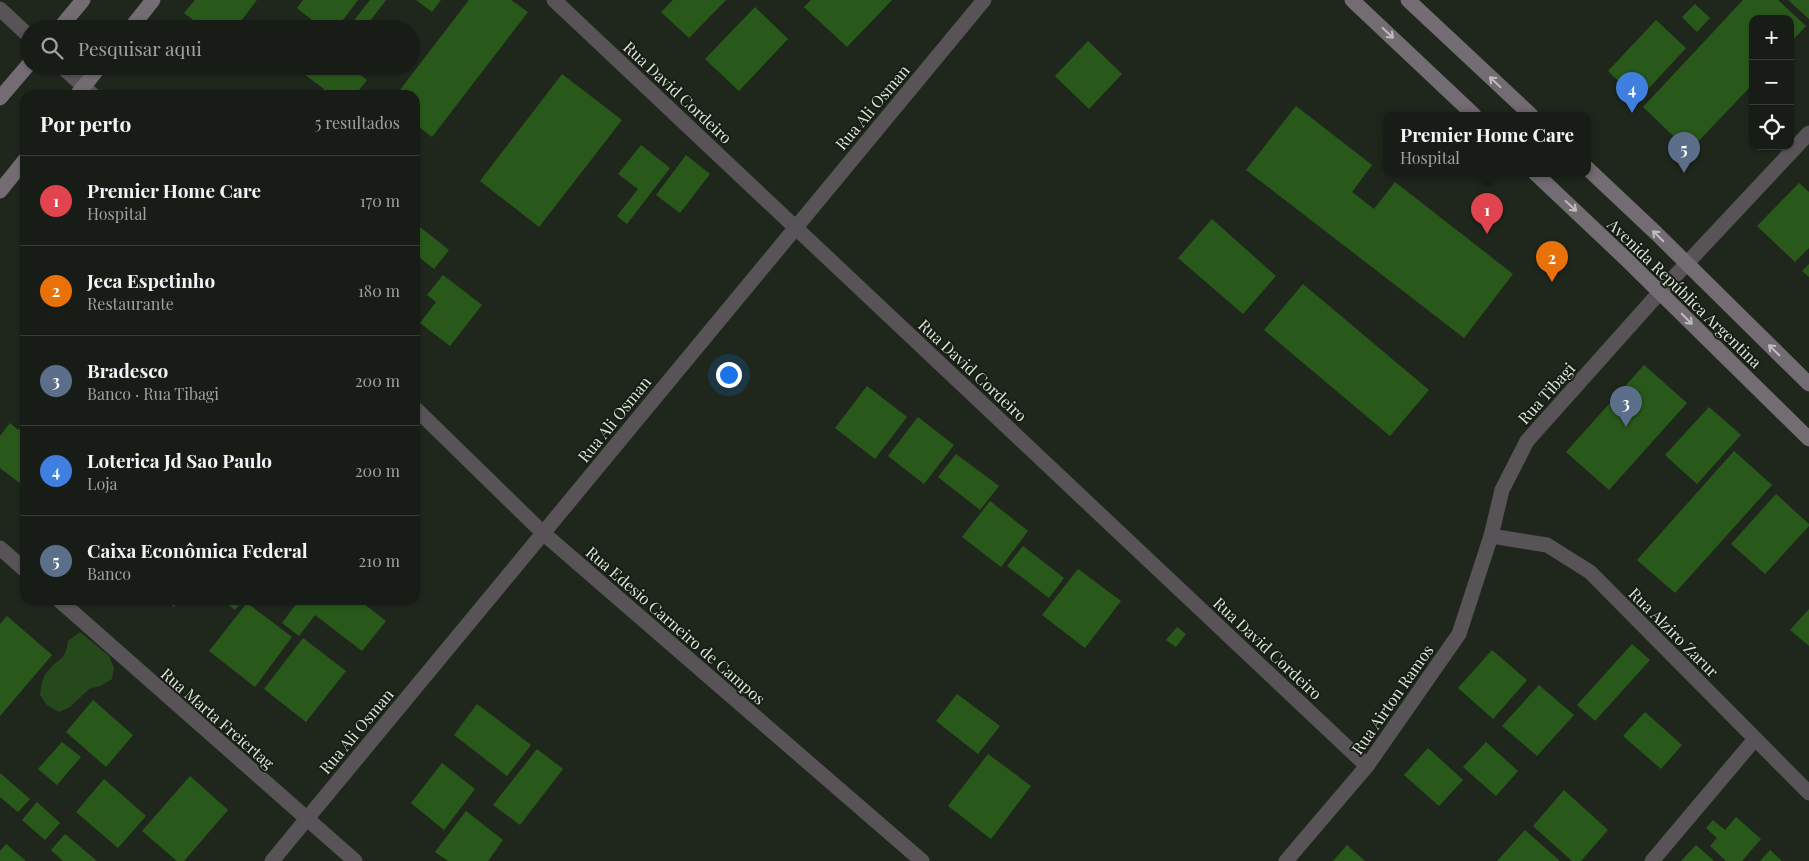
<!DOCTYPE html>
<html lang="pt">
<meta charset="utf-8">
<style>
body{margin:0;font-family:"Playfair Display",serif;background:#20261f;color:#f1f3f6}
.controls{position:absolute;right:15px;top:15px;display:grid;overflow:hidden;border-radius:10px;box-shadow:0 1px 4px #0004}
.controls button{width:45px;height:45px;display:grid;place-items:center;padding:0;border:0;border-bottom:1px solid #363b35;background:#171d16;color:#f1f3f6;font:25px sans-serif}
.you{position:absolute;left:728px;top:374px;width:18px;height:18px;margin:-12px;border:4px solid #fff;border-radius:50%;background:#1a73e8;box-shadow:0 0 0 8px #1a73e833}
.badge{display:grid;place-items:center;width:32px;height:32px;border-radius:50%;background:#db2777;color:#fff;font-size:16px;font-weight:700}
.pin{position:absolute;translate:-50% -41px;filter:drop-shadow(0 1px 2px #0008)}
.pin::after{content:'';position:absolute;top:26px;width:18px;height:15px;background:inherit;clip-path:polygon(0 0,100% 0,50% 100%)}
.popup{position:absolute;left:1383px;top:112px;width:208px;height:65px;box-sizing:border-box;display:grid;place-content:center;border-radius:10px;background:#171d16;filter:drop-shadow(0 1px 4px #0005);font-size:16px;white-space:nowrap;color:#9ea2a1}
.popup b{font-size:19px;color:#f1f3f6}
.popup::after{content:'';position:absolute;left:50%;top:100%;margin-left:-10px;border:10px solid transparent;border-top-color:#171d16}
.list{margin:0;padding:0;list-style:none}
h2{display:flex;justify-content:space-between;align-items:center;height:65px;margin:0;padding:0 20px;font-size:21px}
h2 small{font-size:16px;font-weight:400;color:#9ea2a1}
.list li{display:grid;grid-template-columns:32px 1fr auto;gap:15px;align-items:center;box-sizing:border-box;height:90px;padding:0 20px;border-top:1px solid #363b35}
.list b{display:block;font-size:19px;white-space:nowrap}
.list p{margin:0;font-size:16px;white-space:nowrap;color:#9ea2a1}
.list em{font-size:16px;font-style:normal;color:#9ea2a1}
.icon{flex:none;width:28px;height:28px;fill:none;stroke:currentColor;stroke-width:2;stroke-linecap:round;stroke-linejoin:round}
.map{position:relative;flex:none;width:1809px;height:861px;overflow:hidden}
.search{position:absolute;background:#171d16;box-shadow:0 1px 4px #0004;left:20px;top:20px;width:400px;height:55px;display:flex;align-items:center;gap:12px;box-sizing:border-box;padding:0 18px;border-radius:28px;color:#9ea2a1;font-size:19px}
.panel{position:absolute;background:#171d16;box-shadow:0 1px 4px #0004;left:20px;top:90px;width:400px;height:515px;border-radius:15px}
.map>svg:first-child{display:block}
.green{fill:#25491b}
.building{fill:#29591a}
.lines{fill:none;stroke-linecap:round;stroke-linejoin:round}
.street{stroke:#585357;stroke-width:15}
.secondary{stroke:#746c73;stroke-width:15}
.oneway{stroke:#bebfbc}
.labels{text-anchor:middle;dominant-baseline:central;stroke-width:4;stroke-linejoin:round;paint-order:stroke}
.street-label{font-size:16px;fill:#dde2db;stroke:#161e14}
</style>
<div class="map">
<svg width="1809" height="861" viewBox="0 0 1809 861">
<rect width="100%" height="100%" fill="#1f271d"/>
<path class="green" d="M80 632 109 656 114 668 112 679 100 686 89 689 70 707 59 712 47 705 40 695C41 686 42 677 48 671 59 657 65 662 68 641Z"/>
<g class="building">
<path d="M195 0H257L235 29H205L184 13Z"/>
<path d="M303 0H358L336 29H323L297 8Z"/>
<path d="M370 0H386L364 29H349L348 28Z"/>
<path d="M416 0H441L432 12Z"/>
<path d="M469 0H511L528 12 432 137 415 124V95H396Z"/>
<path d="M673 0H726L689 38 661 12Z"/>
<path d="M811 0H892L847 47 804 7Z"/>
<path d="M1743 0H1778L1806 26 1790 43V19H1753V84L1689 151 1643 107Z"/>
<path d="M1788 0H1809V19Z"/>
<path d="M1695 4 1710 18 1697 32 1682 17Z"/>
<path d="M755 7 788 39 739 91 705 59Z"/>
<path d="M1656 20 1686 48 1638 100 1608 71Z"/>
<path d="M1088 41 1122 74 1089 109 1055 76Z"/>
<path d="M309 66H349L367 80 355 95H320L324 89 304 74Z"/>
<path d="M362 66H381L374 75Z"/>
<path d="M562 74 622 120 539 227 480 181Z"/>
<path d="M1296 106 1372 165 1352 192 1374 209 1395 182 1513 274 1464 338 1246 170Z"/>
<path d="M641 145 670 168 627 224 617 216 638 189 618 174Z"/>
<path d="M686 155 710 174 680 213 656 195Z"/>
<path d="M1799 183 1809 192V248L1795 262 1757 226Z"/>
<path d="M1212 219 1276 276 1243 314 1178 258Z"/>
<path d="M415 223 449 250 434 269 415 254Z"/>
<path d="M1809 264V277L1802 271Z"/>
<path d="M443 275 482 305 450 346 420 323 436 302 427 295Z"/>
<path d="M1303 284 1429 390 1390 436 1264 330Z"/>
<path d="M1644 365 1687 403 1609 490 1566 452Z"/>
<path d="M867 386 907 417 875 459 835 428Z"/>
<path d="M1709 407 1741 435 1697 484 1665 455Z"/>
<path d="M918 417 954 445 924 484 888 456Z"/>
<path d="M25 422V487L0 468V436L10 423 18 430Z"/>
<path d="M1734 451 1772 485 1675 593 1637 560Z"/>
<path d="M956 454 999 486 980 510 938 477Z"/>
<path d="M1776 494 1809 524V526L1765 574 1731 544Z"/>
<path d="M990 501 1028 531 1001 567 962 537Z"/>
<path d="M1023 546 1064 578 1049 598 1007 566Z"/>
<path d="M1078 569 1121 601 1085 648 1042 615Z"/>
<path d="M164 600H179L174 607Z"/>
<path d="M222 600H243L235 610Z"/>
<path d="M299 600H359L386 621 362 651 315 615 299 636 282 623Z"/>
<path d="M247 603 292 637 255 687 209 651Z"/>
<path d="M1809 609V646L1790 630Z"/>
<path d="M7 616 52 655 0 716V624Z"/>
<path d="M1177 627 1186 634 1176 647 1166 640Z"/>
<path d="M303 638 346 671 306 722 264 689Z"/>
<path d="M1632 644 1650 660 1595 721 1577 705Z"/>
<path d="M1492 650 1527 680 1493 719 1458 688Z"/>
<path d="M1539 685 1574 715 1537 756 1502 726Z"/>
<path d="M957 694 1000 726 978 754 936 721Z"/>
<path d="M93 700 133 735 106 767 66 732Z"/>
<path d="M477 704 531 745 507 776 454 735Z"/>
<path d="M1645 712 1682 745 1661 769 1623 736Z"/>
<path d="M62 742 81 757 57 785 38 769Z"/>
<path d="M1486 742 1518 771 1496 796 1463 767Z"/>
<path d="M1428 748 1463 780 1439 806 1404 775Z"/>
<path d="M537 749 563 769 520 825 493 805Z"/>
<path d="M988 754 1031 786 991 839 948 806Z"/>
<path d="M442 763 475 789 444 830 411 803Z"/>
<path d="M0 773 30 799 18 812 0 797Z"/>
<path d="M190 776 228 810 184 861H177L142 831Z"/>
<path d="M104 779 146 816 118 848 76 812Z"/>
<path d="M1564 790 1608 830 1581 861H1572L1533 826Z"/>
<path d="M37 802 60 823 45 840 22 820Z"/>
<path d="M466 811 503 840 488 861H448L435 852Z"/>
<path d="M1736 817 1761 839 1742 861H1726L1710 846 1717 838 1706 828 1713 820 1725 830Z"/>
<path d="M1525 830 1560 861H1497Z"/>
<path d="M65 834 97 861H63L51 850Z"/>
<path d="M6 844 26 861H0V851Z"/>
<path d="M1347 845 1365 861H1333Z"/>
<path d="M1696 845 1714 861H1681Z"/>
<path d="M1770 850 1782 861H1760Z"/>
</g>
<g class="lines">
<g class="street">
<path d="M554 0 1367 766"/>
<path d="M0 9 29 36"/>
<path d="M61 66 93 95"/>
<path d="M415 408 543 533 922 861"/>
<path d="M1491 536 1547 545 1590 572 1809 793"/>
<path d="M0 548 25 570"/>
<path d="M59 600 355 861"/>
<path d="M272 861 984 0"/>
<path d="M1286 861 1367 766 1459 634 1491 536 1502 490 1527 441 1660 292 1809 133"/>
<path d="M1652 861 1755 739"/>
</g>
<g class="secondary">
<path d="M1352 0 1474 115"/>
<path d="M1408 0 1531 115"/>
<path d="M59 29 83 0"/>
<path d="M130 29 153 0"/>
<path d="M77 95 100 66"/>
<path d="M0 98 29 64"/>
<path d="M1587 168 1656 233 1809 384"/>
<path d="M1535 173 1627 260 1809 439"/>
<path d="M0 191 25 160"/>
</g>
</g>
<defs><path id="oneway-shaft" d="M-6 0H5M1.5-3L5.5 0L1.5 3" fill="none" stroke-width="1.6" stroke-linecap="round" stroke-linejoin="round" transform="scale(1.25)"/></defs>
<g class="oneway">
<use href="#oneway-shaft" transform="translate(1388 33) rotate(43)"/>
<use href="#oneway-shaft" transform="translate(1495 82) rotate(-137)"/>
<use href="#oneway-shaft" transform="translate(1571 206) rotate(43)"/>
<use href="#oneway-shaft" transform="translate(1658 236) rotate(-135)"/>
<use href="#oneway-shaft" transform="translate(1687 319) rotate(45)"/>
<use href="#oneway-shaft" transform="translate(1774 350) rotate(-136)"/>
</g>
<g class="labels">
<g class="street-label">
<text transform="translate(678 92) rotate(43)">Rua David Cordeiro</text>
<text transform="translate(872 107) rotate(-50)">Rua Ali Osman</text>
<text transform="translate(1685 293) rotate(44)">Avenida República Argentina</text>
<text transform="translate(973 370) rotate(43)">Rua David Cordeiro</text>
<text transform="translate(1546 393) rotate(-48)">Rua Tibagi</text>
<text transform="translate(614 419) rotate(-51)">Rua Ali Osman</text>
<text transform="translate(676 625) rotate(41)">Rua Edesio Carneiro de Campos</text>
<text transform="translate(1674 632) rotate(45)">Rua Alziro Zarur</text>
<text transform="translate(1268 648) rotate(43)">Rua David Cordeiro</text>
<text transform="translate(1392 699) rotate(-55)">Rua Airton Ramos</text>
<text transform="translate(218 718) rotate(41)">Rua Marta Freiertag</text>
<text transform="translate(356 731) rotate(-50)">Rua Ali Osman</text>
</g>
</g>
</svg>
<div class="controls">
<button>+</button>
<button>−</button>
<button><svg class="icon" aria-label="locate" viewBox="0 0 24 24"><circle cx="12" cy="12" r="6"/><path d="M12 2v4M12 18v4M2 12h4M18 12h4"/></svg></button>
</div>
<div class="you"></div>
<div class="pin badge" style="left:1487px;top:234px;background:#e0444e">1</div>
<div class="popup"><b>Premier Home Care</b>Hospital</div>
<div class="pin badge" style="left:1552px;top:282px;background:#e8710a">2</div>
<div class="pin badge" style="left:1626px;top:427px;background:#5c6f8a">3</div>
<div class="pin badge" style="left:1632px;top:113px;background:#3f7fe0">4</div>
<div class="pin badge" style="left:1684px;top:173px;background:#5c6f8a">5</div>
<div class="search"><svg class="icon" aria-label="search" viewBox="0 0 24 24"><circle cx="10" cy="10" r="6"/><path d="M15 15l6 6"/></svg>Pesquisar aqui</div>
<section class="panel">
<h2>Por perto<small>5 resultados</small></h2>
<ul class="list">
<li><span class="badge" style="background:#e0444e">1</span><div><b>Premier Home Care</b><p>Hospital</p></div><em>170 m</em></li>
<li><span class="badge" style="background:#e8710a">2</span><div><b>Jeca Espetinho</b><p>Restaurante</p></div><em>180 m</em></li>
<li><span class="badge" style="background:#5c6f8a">3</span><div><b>Bradesco</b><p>Banco · Rua Tibagi</p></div><em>200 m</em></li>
<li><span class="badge" style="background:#3f7fe0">4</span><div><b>Loterica Jd Sao Paulo</b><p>Loja</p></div><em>200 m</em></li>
<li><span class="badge" style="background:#5c6f8a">5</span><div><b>Caixa Econômica Federal</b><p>Banco</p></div><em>210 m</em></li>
</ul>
</section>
</div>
